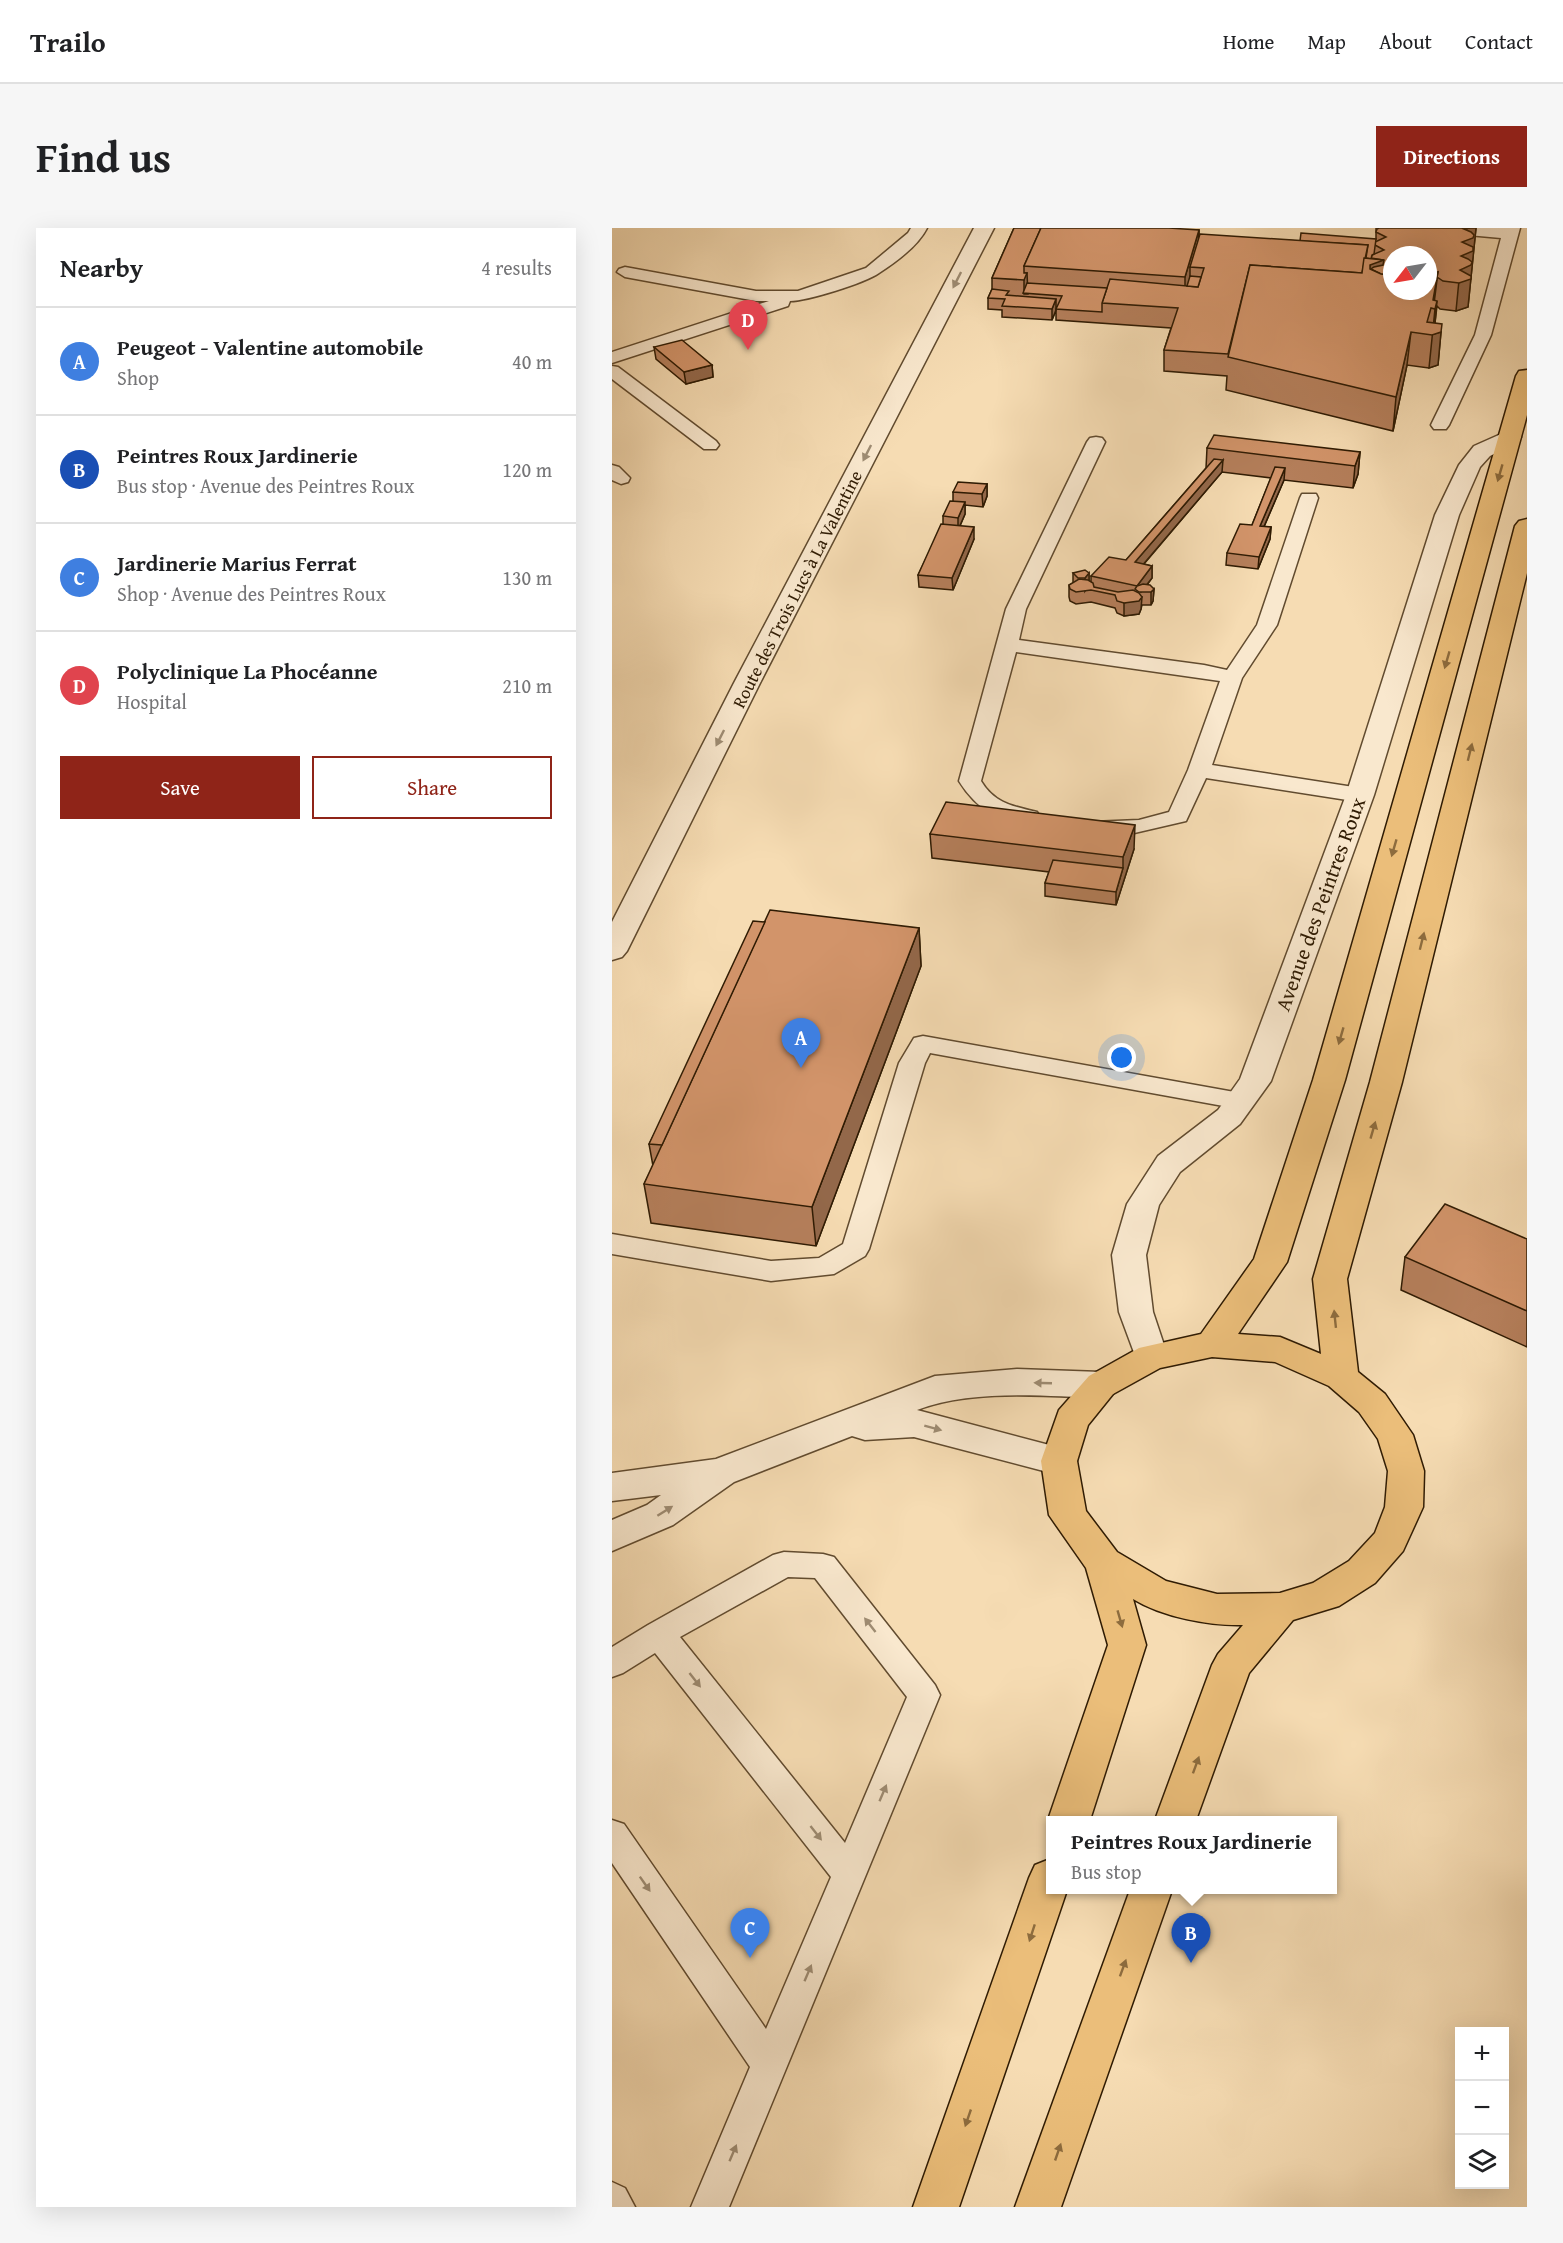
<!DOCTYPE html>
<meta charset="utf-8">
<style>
body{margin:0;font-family:"Gentium Book Plus",serif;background:#f6f6f6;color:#202124}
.controls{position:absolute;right:18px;bottom:18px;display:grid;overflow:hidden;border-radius:0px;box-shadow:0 6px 24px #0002}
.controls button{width:54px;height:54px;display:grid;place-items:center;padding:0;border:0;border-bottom:2px solid #e0e0e0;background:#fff;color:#202124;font:30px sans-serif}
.compass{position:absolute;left:771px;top:18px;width:54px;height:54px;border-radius:50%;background:#fff;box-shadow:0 6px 24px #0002;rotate:239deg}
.you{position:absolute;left:510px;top:830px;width:21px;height:21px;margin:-15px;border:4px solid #fff;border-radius:50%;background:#1a73e8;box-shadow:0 0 0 9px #1a73e833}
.badge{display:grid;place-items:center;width:39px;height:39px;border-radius:50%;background:#8f2418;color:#fff;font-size:20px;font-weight:700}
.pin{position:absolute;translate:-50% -50px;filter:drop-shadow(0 2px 3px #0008)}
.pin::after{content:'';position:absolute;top:32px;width:21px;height:18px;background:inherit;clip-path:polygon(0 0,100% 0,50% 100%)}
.popup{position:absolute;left:434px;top:1588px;width:291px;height:78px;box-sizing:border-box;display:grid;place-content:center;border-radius:0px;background:#fff;filter:drop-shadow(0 2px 4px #0005);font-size:20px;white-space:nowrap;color:#757577}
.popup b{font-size:22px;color:#202124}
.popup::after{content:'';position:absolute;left:50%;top:100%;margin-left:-12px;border:12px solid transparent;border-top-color:#fff}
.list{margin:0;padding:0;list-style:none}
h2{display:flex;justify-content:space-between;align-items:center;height:78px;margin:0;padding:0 24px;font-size:26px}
h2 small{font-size:20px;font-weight:400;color:#757577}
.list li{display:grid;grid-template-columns:39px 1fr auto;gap:18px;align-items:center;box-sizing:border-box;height:108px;padding:0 24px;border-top:2px solid #e0e0e0}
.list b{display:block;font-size:22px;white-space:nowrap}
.list p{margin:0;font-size:20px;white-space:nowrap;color:#757577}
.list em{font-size:20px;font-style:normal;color:#757577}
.actions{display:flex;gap:12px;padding:18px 24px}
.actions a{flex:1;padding:14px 0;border:2px solid #8f2418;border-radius:0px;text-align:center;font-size:21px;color:#8f2418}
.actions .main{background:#8f2418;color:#fff}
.icon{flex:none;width:33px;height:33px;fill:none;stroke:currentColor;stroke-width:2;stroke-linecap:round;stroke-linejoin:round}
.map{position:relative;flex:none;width:915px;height:1979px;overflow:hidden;border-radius:0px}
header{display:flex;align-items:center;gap:36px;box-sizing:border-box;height:84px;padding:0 30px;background:#fff;border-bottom:2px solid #e0e0e0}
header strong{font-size:28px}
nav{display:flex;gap:33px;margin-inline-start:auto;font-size:21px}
.intro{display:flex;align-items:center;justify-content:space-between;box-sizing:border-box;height:144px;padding:0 36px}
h1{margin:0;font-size:42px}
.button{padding:15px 27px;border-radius:0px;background:#8f2418;color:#fff;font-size:21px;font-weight:700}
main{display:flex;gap:36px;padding:0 36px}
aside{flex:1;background:#fff;border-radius:0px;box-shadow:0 6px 24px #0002}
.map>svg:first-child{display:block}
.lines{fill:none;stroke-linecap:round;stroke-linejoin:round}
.service-casing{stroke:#614b2f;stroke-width:3}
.minor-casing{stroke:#614b2f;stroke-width:3}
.tertiary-casing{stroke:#614b2f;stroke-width:3}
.primary-casing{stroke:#2f1b03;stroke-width:3}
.service{fill:#f9e8ce;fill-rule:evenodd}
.minor{fill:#f9e8ce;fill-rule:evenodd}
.tertiary{fill:#f9e8ce;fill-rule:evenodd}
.primary{fill:#ebbe7a;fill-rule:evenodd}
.wall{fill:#b57f5b;stroke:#2f1b03;stroke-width:1.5}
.shaded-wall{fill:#93684a;stroke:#2f1b03;stroke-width:1.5}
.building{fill:#d2946a;stroke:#2f1b03;stroke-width:1.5}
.oneway{fill:#9e8c73}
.oneway2{fill:#8d6c3e}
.labels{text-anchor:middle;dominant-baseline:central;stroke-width:5;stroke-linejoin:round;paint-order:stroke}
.far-street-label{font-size:18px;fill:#2f1b03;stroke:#f9e8ce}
.street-label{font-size:21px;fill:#2f1b03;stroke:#f9e8ce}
</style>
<header>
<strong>Trailo</strong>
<nav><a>Home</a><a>Map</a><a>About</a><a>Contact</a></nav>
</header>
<div class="intro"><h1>Find us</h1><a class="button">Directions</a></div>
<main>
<aside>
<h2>Nearby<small>4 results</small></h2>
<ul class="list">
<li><span class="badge" style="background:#3f7fe0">A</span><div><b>Peugeot - Valentine automobile</b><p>Shop</p></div><em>40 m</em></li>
<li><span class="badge" style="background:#1a4fb4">B</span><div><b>Peintres Roux Jardinerie</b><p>Bus stop · Avenue des Peintres Roux</p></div><em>120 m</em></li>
<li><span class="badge" style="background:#3f7fe0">C</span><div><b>Jardinerie Marius Ferrat</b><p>Shop · Avenue des Peintres Roux</p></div><em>130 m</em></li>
<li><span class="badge" style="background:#e0444e">D</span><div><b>Polyclinique La Phocéanne</b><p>Hospital</p></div><em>210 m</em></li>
</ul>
<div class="actions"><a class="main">Save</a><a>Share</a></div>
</aside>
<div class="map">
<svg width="915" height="1979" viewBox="0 0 915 1979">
<rect width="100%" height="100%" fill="#f6dcb3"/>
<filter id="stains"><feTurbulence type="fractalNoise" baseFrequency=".00333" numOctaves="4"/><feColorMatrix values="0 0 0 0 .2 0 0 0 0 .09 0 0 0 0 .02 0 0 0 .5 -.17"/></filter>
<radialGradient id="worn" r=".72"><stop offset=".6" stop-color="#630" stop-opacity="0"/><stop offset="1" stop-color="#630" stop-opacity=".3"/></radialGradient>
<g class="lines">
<defs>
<g id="service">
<path d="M299 0H315C306 18 284 34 267 45 253 55 195 73 178 73L176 78 0 135V124L157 73H144L13 49 5 44 7 41 13 39 144 63H186L254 40 296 5Z"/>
<path d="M826 0H908L879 107 837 197 834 201H822L819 197 863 107 889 10 834 5Z"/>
<path d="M0 138 6 139 104 213 107 217 104 221H92L0 151Z"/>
<path d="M484 209 490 210 493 214 414 381 407 412 592 437 615 442 645 397 688 270 690 266H704L706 270 665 397 630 450 600 537 748 560 756 562 759 567 756 572 748 574 594 550 574 593 518 606 480 604 477 599 480 594 527 592 557 584 576 542 608 453 404 424 369 553C383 576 401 578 425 584L428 589 425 594C392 602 363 579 347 553L394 381 475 214 478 210Z"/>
<path d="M0 237 7 239 18 250 16 254 9 256 0 252Z"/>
<path d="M311 808 628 865 637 867 641 873 637 879 628 881 318 825 313 835 257 1021 253 1028 222 1046 159 1053 0 1026V1006L159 1033 207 1030 231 1016 287 835 302 810Z"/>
<path d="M172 1324 211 1326 222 1329 323 1457 328 1467 117 1979H79L138 1839 0 1635V1592L12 1596 154 1801 219 1649 43 1425 11 1445 0 1449V1419L36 1397 161 1327ZM176 1349 203 1350 295 1469 233 1615 68 1409Z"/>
<path d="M0 1954 13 1960 23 1979H0Z"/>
</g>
<g id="minor">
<path d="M362 0H382L148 455 15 723 10 729 0 732V694L122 455Z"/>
<path d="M898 202 906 204 909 209 906 214 878 228 868 239 847 287 762 567 659 853 628 896 568 944 547 977 534 1027 541 1084 556 1129 551 1138 539 1142 527 1138 507 1084 500 1027 515 976 546 928 606 882 628 851 734 567 823 287 847 237 862 218Z"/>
</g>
<path id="tertiary" d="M405 1141 489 1144 501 1148 507 1157 501 1166 489 1170C431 1168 360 1161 305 1182L460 1223 465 1233 460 1243 447 1247 302 1209 253 1212 240 1208 122 1254 61 1297 0 1323V1292L35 1277 49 1267 0 1273V1245L104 1231 323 1148Z"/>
<g id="primary">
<path d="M915 142V187L733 852 675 1034 626 1106 668 1109 709 1126 701 1051 758 854 903 298 907 293 915 291V345L790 854 735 1051 746 1144 773 1166 801 1207 812 1243 811 1279 791 1323 763 1355 727 1378 681 1392 637 1445 584 1592H543L600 1437 606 1426 631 1397C598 1398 550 1389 521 1371L534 1417 478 1592H438V1596L436 1592 496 1417 474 1340 437 1287 429 1233 447 1182 477 1148 527 1120 589 1106 642 1031 701 852 904 148 907 143ZM600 1129 663 1134 717 1158 747 1184 766 1211 776 1243 773 1279 763 1305 737 1333 701 1355 668 1365 605 1366 554 1353 505 1324 474 1283 465 1233 476 1197 501 1166 548 1140Z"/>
<path d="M438 1631V1662H455L347 1979H301L417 1650 423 1637Z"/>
<path d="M518 1662H560L449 1979H403Z"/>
</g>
</defs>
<use href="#service" class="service-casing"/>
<use href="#minor" class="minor-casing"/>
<use href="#tertiary" class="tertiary-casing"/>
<use href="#primary" class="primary-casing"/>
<use href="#service" class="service"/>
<use href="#minor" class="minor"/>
<use href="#tertiary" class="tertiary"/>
<use href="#primary" class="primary"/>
</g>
<g class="wall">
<path d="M402 0 587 2V8L688 13 764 11V0H864L856 79 844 83 828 81 825 78 823 95 829 104 826 137 817 140 795 137 781 203 614 162 615 148 552 143V122L559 100 444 92V81L445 79H444V82L440 92 390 89V82L376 81V70L380 61V50Z"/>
<path d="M42 119 100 137 101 149 74 156 44 131Z"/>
<path d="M595 220 748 224 746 246 741 260 672 252 652 299H659L658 311 646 341 614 337 615 325 640 297 659 250 610 244 532 336 540 338V350L535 357 542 361 541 373 539 377H530L529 381 527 386 512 388 505 385 503 380 479 374 464 376 458 373 457 369V357L461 355V345H477V353L479 354V348L514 332 594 240Z"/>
<path d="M375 256V268L371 279 353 277V286L348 298 362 311 341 362 307 359 306 347 331 296V288L341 273V264Z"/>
<path d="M318 606 522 621 504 677 433 668V655L437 644 320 630Z"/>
<path d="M153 694 307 700 309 738 204 1018 39 995 32 956 41 938 37 916Z"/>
<path d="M915 1011V1119L789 1062 793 1029Z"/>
</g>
<g class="shaded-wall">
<path d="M858 0H864L856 79 844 83 852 1Z"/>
<path d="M587 2 586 29 578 39V59L573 67V49Z"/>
<path d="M775 26 774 37 757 45 758 37Z"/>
<path d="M826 44 822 76 820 77Z"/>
<path d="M412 45H415L416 66H412Z"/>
<path d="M444 71V82L440 92V81Z"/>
<path d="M825 73 822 106 829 104 826 137 817 140 823 81Z"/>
<path d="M799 104 795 137 781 203 784 169Z"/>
<path d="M100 137 101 149 74 156 72 144Z"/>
<path d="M748 224 746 246 741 260 743 238Z"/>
<path d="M611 232 610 244 523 346V334Z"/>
<path d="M673 240 672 252 647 310 648 298Z"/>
<path d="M375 256V268L371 279 370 266Z"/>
<path d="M353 274V286L346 302V290Z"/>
<path d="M362 299V311L341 362 340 350Z"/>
<path d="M659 299 658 311 646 341 647 329Z"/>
<path d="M540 338V350L529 364 525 358Z"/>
<path d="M477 345V357L473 363V350Z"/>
<path d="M542 361 541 373 539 377V364Z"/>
<path d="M530 369 529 381 527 386 512 388V375Z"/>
<path d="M523 597 522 621 504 677V664L511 640V629Z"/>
<path d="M307 700 309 738 204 1018 200 979Z"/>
</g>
<g class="building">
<path d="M402 0H429L412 38V45H415L412 52 380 50Z"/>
<path d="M429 0H557L587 2 573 49 412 38Z"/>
<path d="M767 0H858L852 1 859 4 862 7 861 10 850 14 861 19V23L849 28 856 31 860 34 859 37 848 42 859 48V51L847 55 831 53 825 49 826 44 816 48V27H780V46L777 47 769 46 759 41 762 39 771 37 772 32 759 30 760 27 772 22 763 17V14L774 9 764 4 765 1Z"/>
<path d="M689 5 764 11 762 26 760 27 759 31 754 30 756 17 688 13Z"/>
<path d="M588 6 756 17 750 45 638 37 616 126 552 122 566 80 490 75 498 51 586 59 592 40 578 39Z"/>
<path d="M752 30 772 32 758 37V41L769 46 777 47 780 46V63H816V48L826 44 821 72 825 73 823 81 819 80 815 94 830 96 829 104 820 107 799 104 784 169 616 129 638 37 750 45Z"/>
<path d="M578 48 589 49 586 59 575 58Z"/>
<path d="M415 55 495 60 490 75V84L444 81 450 68 411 65Z"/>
<path d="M380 61 397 63 394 67 444 71 440 81 390 78 393 71 376 70Z"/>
<path d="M70 112 100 137 72 144 42 119Z"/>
<path d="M602 207 748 224 743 238 595 220Z"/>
<path d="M602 231 611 232 523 334 540 338 525 358 479 348 497 329 514 332Z"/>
<path d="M663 239 673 240 648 298 659 299 647 329 615 325 628 296 640 297Z"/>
<path d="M346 254 375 256 370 266 341 264Z"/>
<path d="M338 273 353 274 346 290 331 288Z"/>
<path d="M329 296 362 299 340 350 306 347Z"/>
<path d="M473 342 477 345 473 350H466L461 345Z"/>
<path d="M467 351 476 352 481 355 482 359 506 364 521 362 527 365 530 369 527 373 512 375 505 373 503 367 479 362 464 364 458 361 457 357Z"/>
<path d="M531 356 538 357 542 361 539 364H527L523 361 525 358Z"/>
<path d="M334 574 523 597 511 629 318 606Z"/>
<path d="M441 632 511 640 504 664 433 655Z"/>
<path d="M158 682 307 700 200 979 32 956Z"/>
<path d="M141 693 153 694 50 917 37 916Z"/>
<path d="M833 976 915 1011V1083L793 1029Z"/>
</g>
<defs><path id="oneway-solid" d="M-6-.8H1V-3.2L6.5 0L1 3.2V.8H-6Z" transform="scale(1.5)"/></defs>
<g class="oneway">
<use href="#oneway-solid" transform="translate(345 52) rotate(117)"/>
<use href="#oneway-solid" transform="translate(255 225) rotate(117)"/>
<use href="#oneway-solid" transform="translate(108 510) rotate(117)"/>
<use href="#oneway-solid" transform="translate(431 1155) rotate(-178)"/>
<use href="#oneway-solid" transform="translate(321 1200) rotate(15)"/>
<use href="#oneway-solid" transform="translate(53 1283) rotate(-32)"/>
<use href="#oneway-solid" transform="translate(258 1397) rotate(-128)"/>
<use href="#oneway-solid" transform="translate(83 1452) rotate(52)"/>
<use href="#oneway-solid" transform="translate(271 1565) rotate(-67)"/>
<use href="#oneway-solid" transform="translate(204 1605) rotate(52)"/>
<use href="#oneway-solid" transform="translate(33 1656) rotate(55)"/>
<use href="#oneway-solid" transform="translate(196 1745) rotate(-67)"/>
<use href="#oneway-solid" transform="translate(121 1925) rotate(-67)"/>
</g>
<g class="oneway2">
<use href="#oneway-solid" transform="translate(888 245) rotate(106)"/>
<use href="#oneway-solid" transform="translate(835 432) rotate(106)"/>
<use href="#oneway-solid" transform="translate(858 524) rotate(-76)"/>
<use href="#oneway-solid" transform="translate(782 620) rotate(106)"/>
<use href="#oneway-solid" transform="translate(810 713) rotate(-76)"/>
<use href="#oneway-solid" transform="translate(729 808) rotate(106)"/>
<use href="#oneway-solid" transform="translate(761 902) rotate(-74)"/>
<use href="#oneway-solid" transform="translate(723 1091) rotate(-96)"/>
<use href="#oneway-solid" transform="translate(508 1391) rotate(74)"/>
<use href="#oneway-solid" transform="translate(584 1537) rotate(-70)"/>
<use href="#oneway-solid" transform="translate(420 1705) rotate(108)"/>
<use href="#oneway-solid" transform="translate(511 1740) rotate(-70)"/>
<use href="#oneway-solid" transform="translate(356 1890) rotate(109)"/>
<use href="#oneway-solid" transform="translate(446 1924) rotate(-71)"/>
</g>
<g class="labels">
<g class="far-street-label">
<text transform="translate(185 361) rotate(-63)">Route des Trois Lucs à La Valentine</text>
</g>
<g class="street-label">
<text transform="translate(708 676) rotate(-70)">Avenue des Peintres Roux</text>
</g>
</g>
<rect width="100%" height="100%" filter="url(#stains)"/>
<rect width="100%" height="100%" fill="url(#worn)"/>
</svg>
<div class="controls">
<button>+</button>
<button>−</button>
<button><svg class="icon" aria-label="layers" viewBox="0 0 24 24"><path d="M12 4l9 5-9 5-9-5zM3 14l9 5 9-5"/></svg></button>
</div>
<svg class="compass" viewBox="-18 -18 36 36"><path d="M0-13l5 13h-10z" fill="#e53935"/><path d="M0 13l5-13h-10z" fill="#757577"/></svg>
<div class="you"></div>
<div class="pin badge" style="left:189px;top:840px;background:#3f7fe0">A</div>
<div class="pin badge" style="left:579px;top:1735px;background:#1a4fb4">B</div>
<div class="popup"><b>Peintres Roux Jardinerie</b>Bus stop</div>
<div class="pin badge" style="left:138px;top:1730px;background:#3f7fe0">C</div>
<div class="pin badge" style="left:136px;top:122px;background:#e0444e">D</div>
</div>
</main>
